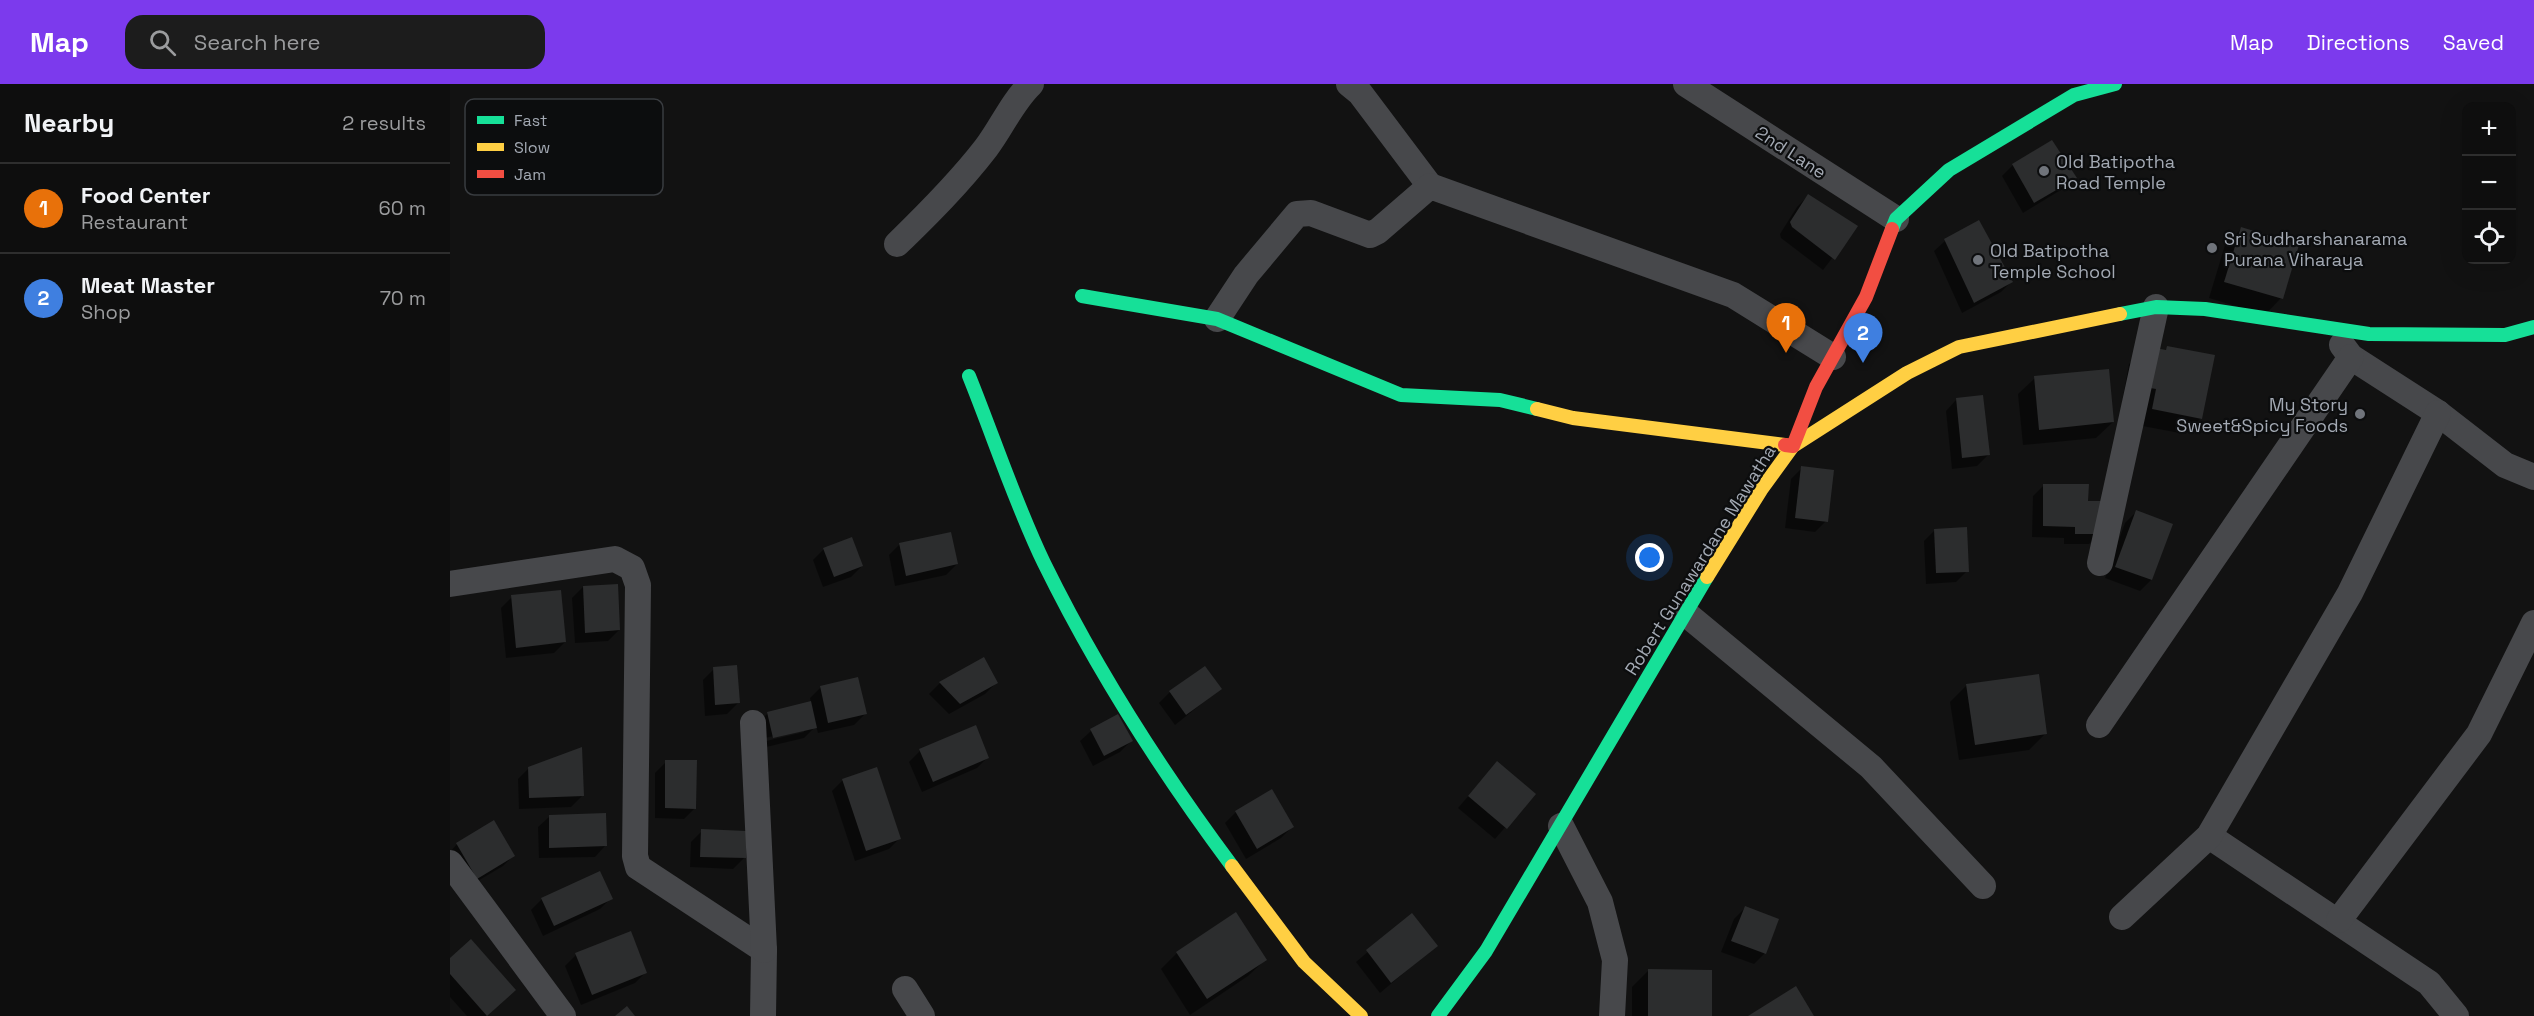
<!DOCTYPE html>
<meta charset="utf-8">
<style>
body{margin:0;font-family:"Space Grotesk",sans-serif;background:#1c1c1c;color:#f1f3f6}
.controls{position:absolute;right:18px;top:18px;display:grid;overflow:hidden;border-radius:12px;box-shadow:0 6px 24px #0002}
.controls button{width:54px;height:54px;display:grid;place-items:center;padding:0;border:0;border-bottom:2px solid #2e2e2e;background:#0e0e0e;color:#f1f3f6;font:30px sans-serif}
.you{position:absolute;left:1200px;top:474px;width:21px;height:21px;margin:-15px;border:4px solid #fff;border-radius:50%;background:#1a73e8;box-shadow:0 0 0 9px #1a73e833}
.badge{display:grid;place-items:center;width:39px;height:39px;border-radius:50%;background:#7c3aed;color:#fff;font-size:20px;font-weight:700}
.pin{position:absolute;translate:-50% -50px;filter:drop-shadow(0 2px 3px #0008)}
.pin::after{content:'';position:absolute;top:32px;width:21px;height:18px;background:inherit;clip-path:polygon(0 0,100% 0,50% 100%)}
.list{margin:0;padding:0;list-style:none}
h2{display:flex;justify-content:space-between;align-items:center;height:78px;margin:0;padding:0 24px;font-size:26px}
h2 small{font-size:20px;font-weight:400;color:#9b9c9e}
.list li{display:grid;grid-template-columns:39px 1fr auto;gap:18px;align-items:center;box-sizing:border-box;height:90px;padding:0 24px;border-top:2px solid #2e2e2e}
.list b{display:block;font-size:22px;white-space:nowrap}
.list p{margin:0;font-size:20px;white-space:nowrap;color:#9b9c9e}
.list em{font-size:20px;font-style:normal;color:#9b9c9e}
.icon{flex:none;width:33px;height:33px;fill:none;stroke:currentColor;stroke-width:2;stroke-linecap:round;stroke-linejoin:round}
.map{position:relative;flex:none;width:2084px;height:932px;overflow:hidden}
header{display:flex;align-items:center;gap:36px;box-sizing:border-box;height:84px;padding:0 30px;background:#7c3aed;color:#fff}
header strong{font-size:28px}
nav{display:flex;gap:33px;margin-inline-start:auto;font-size:21px}
.search{width:420px;height:54px;background:#1c1c1c;display:flex;align-items:center;gap:15px;box-sizing:border-box;padding:0 21px;border-radius:18px;color:#9b9c9e;font-size:22px}
main{display:flex}
aside{flex:1;background:#0e0e0e}
.map>svg:first-child{display:block}
.shadow{fill:#0007;fill-rule:evenodd}
.building{fill:#2c2d2e}
.lines{fill:none;stroke-linecap:round;stroke-linejoin:round}
.street{stroke:#47484b;stroke-width:26}
.fast{stroke:#16e098;stroke-width:14}
.slow{stroke:#ffcf43;stroke-width:14}
.jam{stroke:#f24e42;stroke-width:14}
.poi-dot{fill:#70747b;stroke:#0c0d0e;stroke-width:2}
.labels{text-anchor:middle;dominant-baseline:central;stroke-width:4.5;stroke-linejoin:round;paint-order:stroke}
.street-label{font-size:18px;fill:#a3a9b3;stroke:#0c0d0e}
.poi-label{font-size:18px;fill:#a3a9b3;stroke:#0c0d0e;text-anchor:start}
.key{fill:#0c0d0e;stroke:#393c40;stroke-width:1.5}
.key-label{font-size:16px;fill:#a3a9b3}
</style>
<header>
<strong>Map</strong>
<div class="search"><svg class="icon" aria-label="search" viewBox="0 0 24 24"><circle cx="10" cy="10" r="6"/><path d="M15 15l6 6"/></svg>Search here</div>
<nav><a>Map</a><a>Directions</a><a>Saved</a></nav>
</header>
<main>
<aside>
<h2>Nearby<small>2 results</small></h2>
<ul class="list">
<li><span class="badge" style="background:#e8710a">1</span><div><b>Food Center</b><p>Restaurant</p></div><em>60 m</em></li>
<li><span class="badge" style="background:#3f7fe0">2</span><div><b>Meat Master</b><p>Shop</p></div><em>70 m</em></li>
</ul>
</aside>
<div class="map">
<svg width="2084" height="932" viewBox="0 0 2084 932">
<rect width="100%" height="100%" fill="#121212"/>
<g class="shadow">
<path d="M1563 81 1625 94 1614 104 1573 129 1552 92Z"/>
<path d="M1358 112 1406 143 1373 186 1331 154 1330 150 1347 123Z"/>
<path d="M1529 138 1562 197 1551 208 1512 229 1484 167 1495 157Z"/>
<path d="M1791 145 1831 214 1815 231 1759 214 1775 161Z"/>
<path d="M1696 264 1714 267 1718 264 1751 334 1735 350 1687 341 1691 321 1672 318 1679 280Z"/>
<path d="M1585 294 1663 338 1646 354 1573 361 1568 310Z"/>
<path d="M1506 316 1538 371 1527 382 1502 385 1496 327Z"/>
<path d="M1352 384 1376 437 1365 448 1335 444 1341 395Z"/>
<path d="M1594 401 1637 419 1650 449 1639 460H1614V454L1582 453 1583 412Z"/>
<path d="M1686 428 1721 441 1701 496 1690 507 1655 494 1675 439Z"/>
<path d="M1485 446 1517 487 1506 498 1476 500 1474 457Z"/>
<path d="M450 460 507 480 496 491 445 502 439 471Z"/>
<path d="M374 465 412 482 401 493 373 503 363 476Z"/>
<path d="M133 503 169 546 158 557 125 559 122 514Z"/>
<path d="M62 513 115 558 104 569 56 574 51 524Z"/>
<path d="M264 585 288 619 277 630 255 632 253 596Z"/>
<path d="M490 599H546L535 610 499 630 479 610Z"/>
<path d="M1517 601 1595 650 1579 666 1509 676 1500 618Z"/>
<path d="M371 603 415 630 404 641 368 649 366 642 354 654 312 664 307 640 318 629 361 619 360 614ZM354 645V648L316 657 315 654Z"/>
<path d="M770 605 725 641 709 619 720 608Z"/>
<path d="M668 632 681 657 670 668 643 682 630 657 641 647Z"/>
<path d="M470 667 538 673 527 684 472 708 459 678Z"/>
<path d="M216 678 245 724 234 735 205 734V689Z"/>
<path d="M1047 679 1084 710 1045 755 1008 724Z"/>
<path d="M79 684 132 712 121 723 69 725 68 695Z"/>
<path d="M426 685 450 754 439 765 405 777 382 707 392 697Z"/>
<path d="M786 728 842 743 831 754 796 775 775 739Z"/>
<path d="M99 733 155 762 145 773 89 774 88 743Z"/>
<path d="M252 747 294 774 283 785 240 783 241 758Z"/>
<path d="M7 760 64 771 53 782 16 804 0 768Z"/>
<path d="M161 814 150 825 93 852 81 826 92 815Z"/>
<path d="M1295 824 1327 836 1314 870 1304 880 1271 868 1284 835Z"/>
<path d="M961 831 986 862 930 909 906 878Z"/>
<path d="M727 869 815 876 798 892 740 931 711 885Z"/>
<path d="M126 871 196 888 185 899 131 921 115 882Z"/>
<path d="M0 876 53 917 36 932H17L0 913Z"/>
<path d="M1198 887 1260 932H1182V903Z"/>
</g>
<g class="building">
<path d="M1602 56 1627 94 1584 119 1562 80Z"/>
<path d="M1358 110 1408 142 1385 176 1342 143 1340 138Z"/>
<path d="M1529 136 1563 198 1524 219 1494 155Z"/>
<path d="M1791 143 1849 161 1833 215 1774 198Z"/>
<path d="M1695 262 1716 266 1717 262 1765 271 1752 335 1702 325 1706 305 1688 302Z"/>
<path d="M1659 285 1664 338 1589 346 1584 292Z"/>
<path d="M1533 311 1540 371 1512 374 1506 314Z"/>
<path d="M1351 382 1384 386 1378 438 1345 434Z"/>
<path d="M1593 400H1639L1638 417H1652V450H1625V443L1593 442Z"/>
<path d="M1686 426 1723 440 1702 496 1665 483Z"/>
<path d="M1517 443 1519 488 1486 489 1484 445Z"/>
<path d="M501 448 508 480 456 492 449 459Z"/>
<path d="M402 453 413 482 384 493 373 464Z"/>
<path d="M168 500 170 546 135 549 133 502Z"/>
<path d="M111 506 116 558 66 564 61 511Z"/>
<path d="M534 573 548 599 510 620 489 598Z"/>
<path d="M287 581 290 619 265 621 263 583Z"/>
<path d="M755 582 772 605 736 631 719 607Z"/>
<path d="M1589 590 1597 650 1525 661 1516 600Z"/>
<path d="M408 593 417 630 378 639 370 602Z"/>
<path d="M361 617 367 644 323 654 317 628Z"/>
<path d="M668 630 683 657 654 672 640 645Z"/>
<path d="M526 641 539 674 483 698 469 665Z"/>
<path d="M132 663 134 712 79 714 78 683Z"/>
<path d="M215 676H247L246 725 215 724Z"/>
<path d="M1047 677 1086 710 1057 745 1018 712Z"/>
<path d="M427 683 451 755 416 767 392 695Z"/>
<path d="M822 705 844 743 807 765 785 727Z"/>
<path d="M156 729 157 762 99 764V731Z"/>
<path d="M44 736 65 772 27 795 6 759Z"/>
<path d="M251 745 296 747V774L250 773Z"/>
<path d="M150 787 163 815 104 842 91 814Z"/>
<path d="M1295 822 1329 835 1316 870 1281 857Z"/>
<path d="M786 828 817 876 757 915 726 868Z"/>
<path d="M962 829 988 862 941 899 916 866Z"/>
<path d="M181 847 197 889 142 911 125 869Z"/>
<path d="M21 855 66 906 37 932 0 890V874Z"/>
<path d="M1198 885 1262 886V932H1198Z"/>
<path d="M1346 902 1364 932H1298Z"/>
<path d="M177 922 185 932H165Z"/>
</g>
<g class="lines">
<g class="street">
<path d="M899 0 910 9 980 102"/>
<path d="M1236 0 1446 135"/>
<path d="M447 160C479 129 509 99 536 64 552 43 562 18 581 0"/>
<path d="M767 235 796 191 847 130 861 129 920 151 928 147 980 102 1283 211 1383 273"/>
<path d="M1892 261 1901 273 1988 329 2055 381 2084 393"/>
<path d="M1650 479 1706 223"/>
<path d="M0 500 165 475 182 484 188 501 185 772 188 783 314 866 313 932"/>
<path d="M1235 529 1421 683 1533 802"/>
<path d="M303 639 314 866"/>
<path d="M1649 641 1901 273"/>
<path d="M1111 742 1150 818 1165 876 1162 932"/>
<path d="M1759 752 1979 899 2006 932"/>
<path d="M0 779 113 932"/>
<path d="M1672 833 1759 752 1900 509 1988 329"/>
<path d="M1889 836 2029 650 2084 539"/>
<path d="M455 905 472 932"/>
</g>
<g class="fast">
<path d="M1442 145 1446 135 1499 86 1624 11 1665 0"/>
<path d="M632 212 767 235 951 311 1050 316 1087 325"/>
<path d="M1670 230 1706 223 1755 225 1919 250 2055 251 2084 243"/>
<path d="M519 292C544 354 565 419 594 479 645 583 712 688 782 782"/>
<path d="M988 932 1036 867 1257 493"/>
</g>
<g class="slow">
<path d="M1087 325 1123 334 1335 361"/>
<path d="M1257 493 1311 406 1343 362 1457 289 1509 263 1670 230"/>
<path d="M782 782 854 878 911 932"/>
</g>
<path class="jam" d="M1335 361 1343 362 1366 303 1416 213 1442 145"/>
</g>
<g class="poi-dot">
<circle cx="1594" cy="87" r="6"/>
<circle cx="1762" cy="164" r="6"/>
<circle cx="1528" cy="176" r="6"/>
<circle cx="1910" cy="330" r="6"/>
</g>
<g class="labels">
<g class="street-label">
<text transform="translate(1341 68) rotate(33)">2nd Lane</text>
<text transform="translate(1250 476) rotate(-58)">Robert Gunawardane Mawatha</text>
</g>
<g class="poi-label">
<text x="1606" y="77">Old Batipotha<tspan x="1606" dy="21">Road Temple</tspan></text>
<text x="1774" y="154">Sri Sudharshanarama<tspan x="1774" dy="21">Purana Viharaya</tspan></text>
<text x="1540" y="166">Old Batipotha<tspan x="1540" dy="21">Temple School</tspan></text>
<text x="1898" y="320" text-anchor="end">My Story<tspan x="1898" dy="21">Sweet&amp;Spicy Foods</tspan></text>
</g>
</g>
<rect x="15" y="15" width="198" height="96" rx="9" class="key"/>
<rect x="27" y="32" width="27" height="8" fill="#16e098"/>
<rect x="27" y="59" width="27" height="8" fill="#ffcf43"/>
<rect x="27" y="86" width="27" height="8" fill="#f24e42"/>
<g class="key-label">
<text x="64" y="42">Fast</text>
<text x="64" y="69">Slow</text>
<text x="64" y="96">Jam</text>
</g>
</svg>
<div class="controls">
<button>+</button>
<button>−</button>
<button><svg class="icon" aria-label="locate" viewBox="0 0 24 24"><circle cx="12" cy="12" r="6"/><path d="M12 2v4M12 18v4M2 12h4M18 12h4"/></svg></button>
</div>
<div class="you"></div>
<div class="pin badge" style="left:1336px;top:269px;background:#e8710a">1</div>
<div class="pin badge" style="left:1413px;top:279px;background:#3f7fe0">2</div>
</div>
</main>
